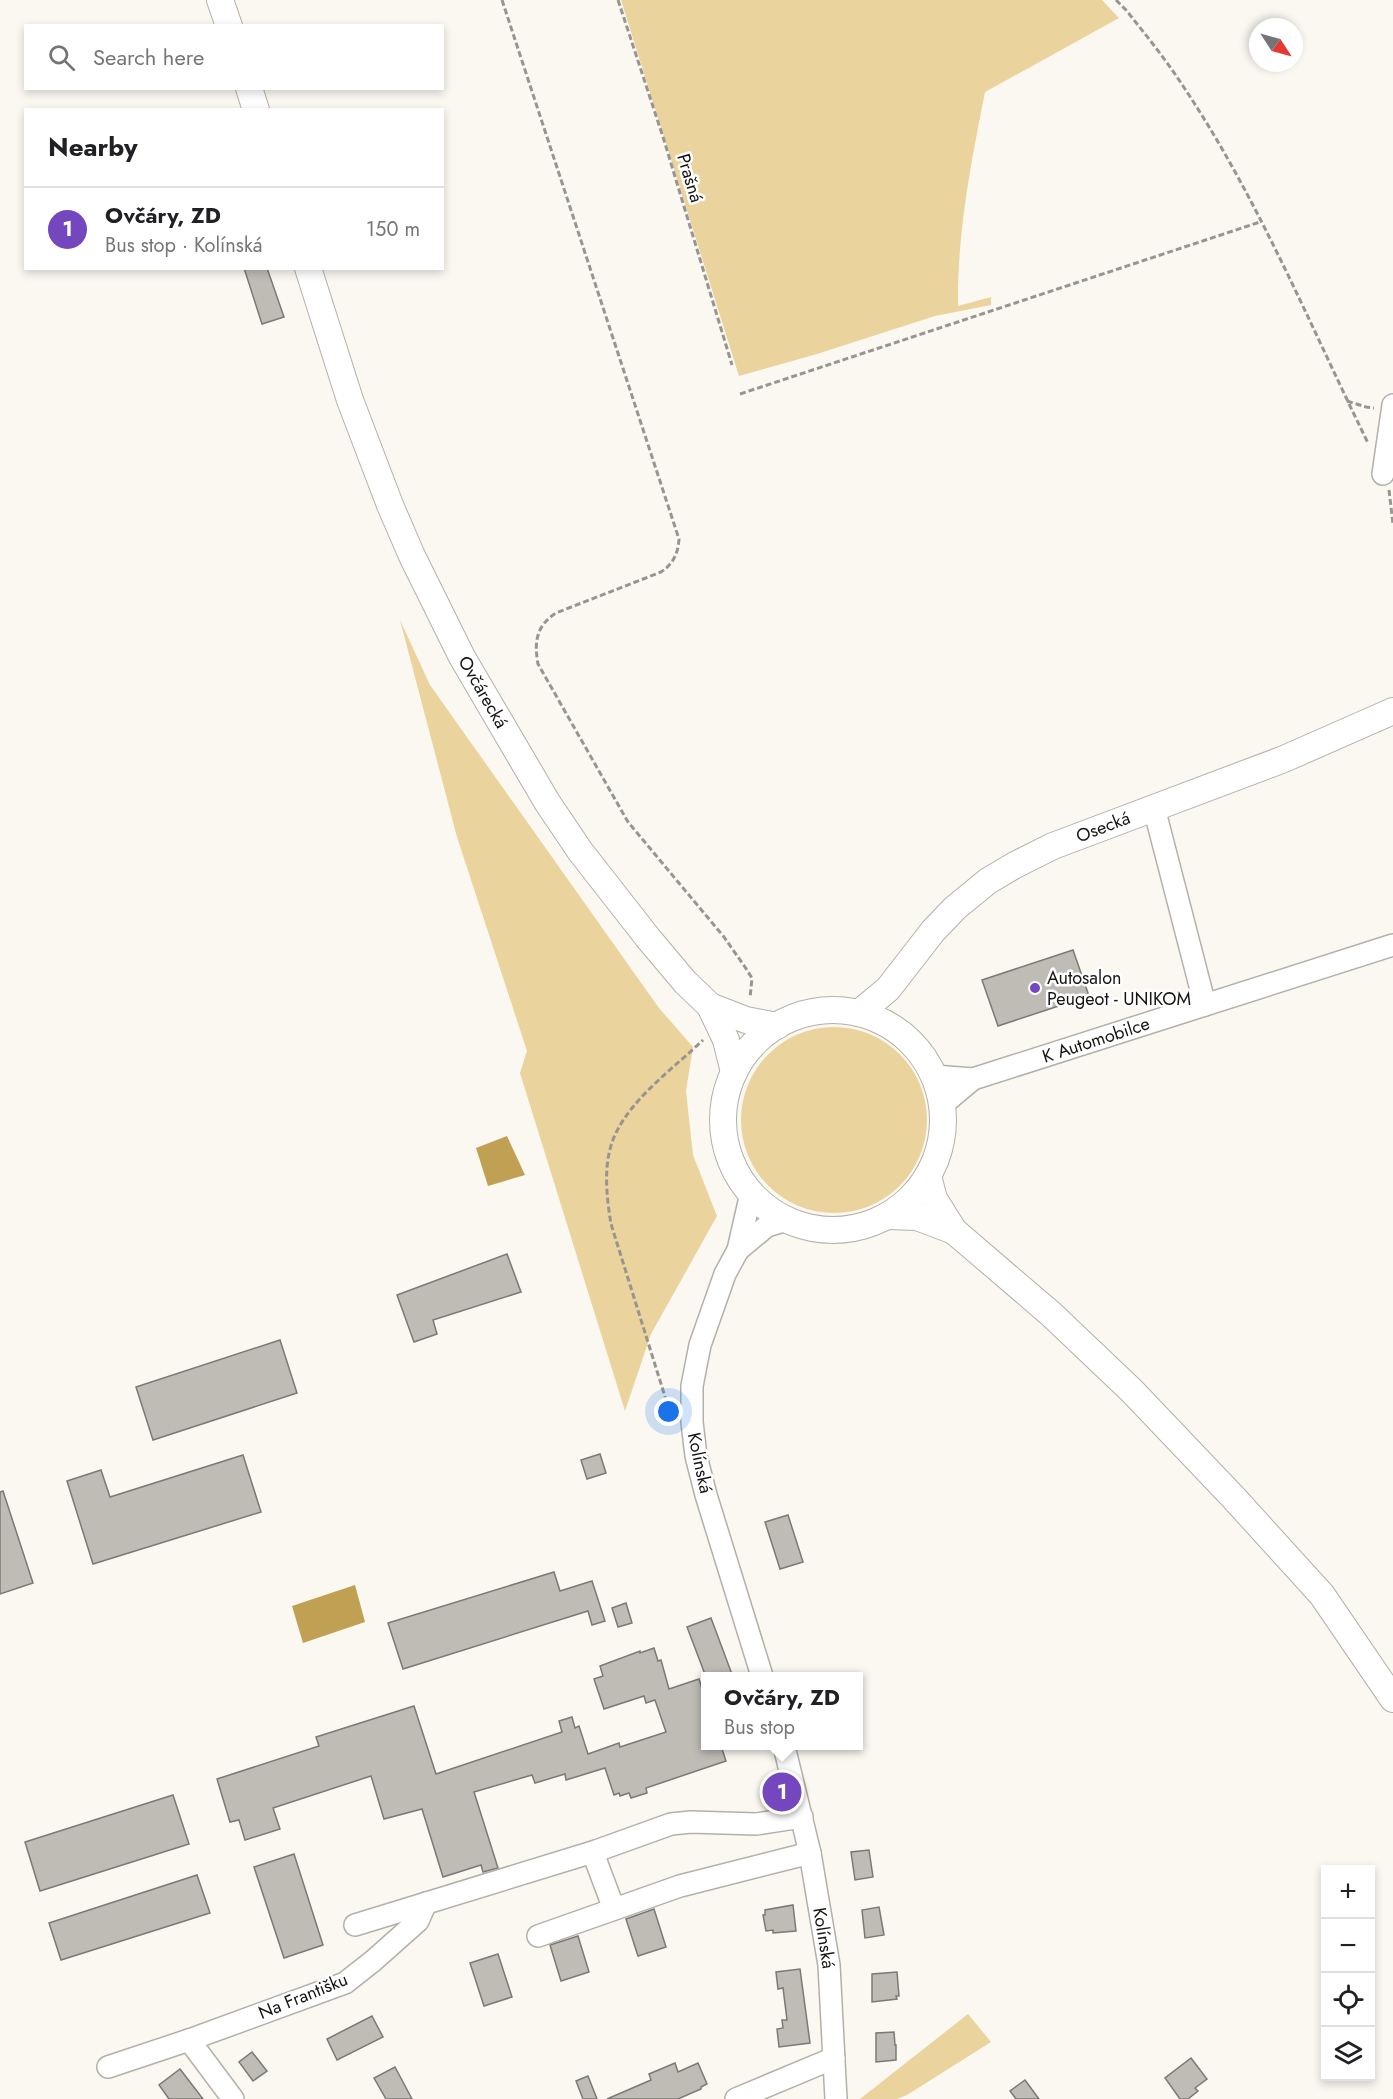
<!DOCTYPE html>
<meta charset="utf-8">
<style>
body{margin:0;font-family:Jost,sans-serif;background:#f2f2f2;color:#202124}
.controls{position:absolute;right:18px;bottom:18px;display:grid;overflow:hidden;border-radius:0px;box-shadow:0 3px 9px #0003}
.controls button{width:54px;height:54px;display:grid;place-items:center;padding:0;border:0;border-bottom:2px solid #e0e0e0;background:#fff;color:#202124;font:30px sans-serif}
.compass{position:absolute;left:1249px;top:18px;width:54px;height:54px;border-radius:50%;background:#fff;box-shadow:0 3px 9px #0003;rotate:126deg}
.you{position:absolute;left:669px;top:1412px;width:21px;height:21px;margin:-15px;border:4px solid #fff;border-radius:50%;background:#1a73e8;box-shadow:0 0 0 9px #1a73e833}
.badge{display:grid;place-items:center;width:39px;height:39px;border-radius:50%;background:#7447bf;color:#fff;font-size:20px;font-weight:700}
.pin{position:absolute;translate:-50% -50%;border:3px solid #fff;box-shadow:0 2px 6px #0006}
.popup{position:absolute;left:701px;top:1672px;width:162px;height:78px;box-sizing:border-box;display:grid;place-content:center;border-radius:0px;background:#fff;filter:drop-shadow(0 2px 4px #0005);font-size:20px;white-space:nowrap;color:#757577}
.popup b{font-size:22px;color:#202124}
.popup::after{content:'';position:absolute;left:50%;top:100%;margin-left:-12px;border:12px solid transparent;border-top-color:#fff}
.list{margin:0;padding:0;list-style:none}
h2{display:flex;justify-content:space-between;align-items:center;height:78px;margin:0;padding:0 24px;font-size:26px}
h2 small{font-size:20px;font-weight:400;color:#757577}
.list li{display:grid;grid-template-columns:39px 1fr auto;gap:18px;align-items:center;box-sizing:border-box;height:84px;padding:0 24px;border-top:2px solid #e0e0e0}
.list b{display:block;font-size:22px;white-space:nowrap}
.list p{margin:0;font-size:20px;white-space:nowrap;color:#757577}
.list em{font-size:20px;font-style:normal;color:#757577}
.icon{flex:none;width:33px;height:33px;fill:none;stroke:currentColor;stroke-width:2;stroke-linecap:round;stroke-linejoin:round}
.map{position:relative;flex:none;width:1393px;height:2099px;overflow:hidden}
.search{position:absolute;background:#fff;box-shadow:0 3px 9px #0003;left:24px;top:24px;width:420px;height:66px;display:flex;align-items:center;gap:15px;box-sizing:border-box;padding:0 21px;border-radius:0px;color:#757577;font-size:22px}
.panel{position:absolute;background:#fff;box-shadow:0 3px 9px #0003;left:24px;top:108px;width:420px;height:162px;border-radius:0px}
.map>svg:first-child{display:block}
.green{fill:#ebd39d}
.water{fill:#c0a052}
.building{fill:#bfbcb6;stroke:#7b7973;stroke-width:1.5}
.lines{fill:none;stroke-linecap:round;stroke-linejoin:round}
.minor-casing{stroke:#b3b0aa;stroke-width:24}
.major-casing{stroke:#b3b0aa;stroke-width:28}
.path{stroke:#989591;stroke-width:3;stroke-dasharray:6 3;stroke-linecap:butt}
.minor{stroke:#fff;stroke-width:21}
.major{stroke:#fff;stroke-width:26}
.poi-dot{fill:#7447bf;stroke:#fff;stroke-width:2}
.labels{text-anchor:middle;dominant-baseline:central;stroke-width:5;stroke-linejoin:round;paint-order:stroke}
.street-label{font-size:18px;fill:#161513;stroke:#fff}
.poi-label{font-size:18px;fill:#161513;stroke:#fff;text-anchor:start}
</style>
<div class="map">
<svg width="1393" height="2099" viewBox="0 0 1393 2099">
<rect width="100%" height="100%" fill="#fbf8f2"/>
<g class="green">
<path d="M621 0H1102L1119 18 985 92C971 163 957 233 958 306L991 297V305L935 316 817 354 739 376Z"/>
<path d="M400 620 430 685 659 1008 693 1047 686 1091 693 1155 717 1216 651 1334 625 1411 520 1073 527 1051 457 837Z"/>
<circle cx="834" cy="1120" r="93"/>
<path d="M968 2014 991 2042 907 2095 897 2099H860Z"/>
</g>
<g class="water">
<path d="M507 1136 525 1175 488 1186 476 1148Z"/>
<path d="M355 1585 365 1622 303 1643 292 1606Z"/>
</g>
<g class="building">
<path d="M244 268H267L284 317 262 324Z"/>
<path d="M1073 950 1089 996 998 1026 982 980Z"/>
<path d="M507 1254 521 1292 433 1320 437 1334 414 1342 397 1295Z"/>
<path d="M280 1340 297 1393 153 1440 136 1387Z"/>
<path d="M600 1454 606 1473 587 1479 581 1460Z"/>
<path d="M243 1455 261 1512 93 1564 67 1481 101 1470 110 1497Z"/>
<path d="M3 1491 33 1583 0 1594V1492Z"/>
<path d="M788 1515 803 1562 780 1569 765 1522Z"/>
<path d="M554 1572 560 1591 592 1581 605 1621 592 1625 588 1611 403 1669 388 1623Z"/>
<path d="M626 1603 632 1623 618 1627 612 1608Z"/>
<path d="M711 1618 733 1677H706L687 1627Z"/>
<path d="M654 1648 658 1661 661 1660 669 1689 699 1679 705 1698V1746H721L726 1761 646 1788 647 1793 631 1798 629 1793 620 1796 619 1793 614 1795 605 1768 566 1780 565 1774 535 1783 532 1775 474 1792 498 1868 483 1872 481 1865 443 1877 422 1809 384 1819 371 1776 273 1808 280 1829 245 1840 239 1820 230 1822 217 1779 319 1746 316 1737 414 1706 436 1774 562 1732 559 1721 572 1717 575 1728 579 1726 588 1754 619 1743 620 1747 666 1732 655 1700 646 1703 644 1696 604 1709 594 1679 603 1676 600 1666 640 1651V1653Z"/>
<path d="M173 1795 189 1844 40 1891 25 1842Z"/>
<path d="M869 1850 873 1877 855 1880 851 1852Z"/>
<path d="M294 1854 323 1945 284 1958 254 1867Z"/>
<path d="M197 1875 210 1913 61 1960 49 1923Z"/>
<path d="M793 1905 796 1931 773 1933V1930L766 1931 763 1915H765V1910Z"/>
<path d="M879 1907 884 1935 865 1938 862 1910Z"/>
<path d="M654 1909 666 1947 638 1956 626 1919Z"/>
<path d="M578 1936 589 1972 561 1981 550 1945Z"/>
<path d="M498 1954 512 1997 484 2006 470 1963Z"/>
<path d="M800 1969 810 2043 779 2047 777 2029 783 2028 782 2020H787L783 1988 778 1989 776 1972Z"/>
<path d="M897 1972 899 1996H896L897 1999 872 2002V1974Z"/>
<path d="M372 2016 383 2037 337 2060 327 2039Z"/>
<path d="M894 2032 895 2045H896V2060L876 2062V2033Z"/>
<path d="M252 2052 267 2071 253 2081 239 2062Z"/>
<path d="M1191 2058 1207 2079 1195 2088 1198 2091 1188 2099H1180L1165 2078Z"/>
<path d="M675 2063 678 2072 698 2063 707 2084 701 2087V2089L678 2099H607L651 2080 649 2074Z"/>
<path d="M395 2067 403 2082 412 2099H386L374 2078Z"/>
<path d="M180 2069 203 2099H169L159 2085Z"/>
<path d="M588 2076 597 2099H583L576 2081Z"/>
<path d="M1025 2080 1039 2099H1016L1010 2091Z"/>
</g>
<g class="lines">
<defs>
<g id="minor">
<path d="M1383 474 1393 405"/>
<path d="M1154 808 1205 1005"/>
<path d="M934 1076 973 1079 1393 945"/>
<path d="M942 1105 973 1079"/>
<path d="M751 1193 738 1250 725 1274 700 1345 692 1386V1422L696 1456 706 1495 762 1676"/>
<path d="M738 1250 767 1226 787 1220"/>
<path d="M784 1746 810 1853 829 1965 836 2099"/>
<path d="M614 1909 596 1861V1851L671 1824 691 1822 756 1824 802 1817"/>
<path d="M355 1925 596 1851"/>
<path d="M538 1936 680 1886 810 1853"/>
<path d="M189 2040 345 1983 373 1961 418 1921 426 1903"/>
<path d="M108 2067 189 2040 233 2099"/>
<path d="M736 2099 834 2058"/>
</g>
<g id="major">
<path d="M220 0 229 26"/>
<path d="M249 88 256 110"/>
<path d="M308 268 350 400 390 505 412 556 462 657 547 802 580 851 648 938 685 982 710 1006 726 1040 734 1072"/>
<path d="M710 1006 746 1020 777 1026"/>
<circle cx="833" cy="1120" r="110"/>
<path d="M859 1013 888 989 933 931 955 908 988 881 1015 865 1053 846 1284 759 1393 711"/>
<path d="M928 1176 934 1199 954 1231 1051 1314 1132 1391 1233 1497 1322 1595 1393 1699"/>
<path d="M887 1216 917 1217 954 1231"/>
</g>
</defs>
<use href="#minor" class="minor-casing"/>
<use href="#major" class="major-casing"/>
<g class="path">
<path d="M502 0 679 539C678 554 673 564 661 572L556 613C536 626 534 642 538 664L628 822 724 937 745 967 752 978 750 998"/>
<path d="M618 0 663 137 732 365"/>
<path d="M1116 0 1126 10C1145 34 1164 57 1181 83 1256 194 1309 323 1368 443"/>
<path d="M740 394 1260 222"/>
<path d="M1347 401 1366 407 1374 408"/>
<path d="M1389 490 1393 524"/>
<path d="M672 1419 611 1224C606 1194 602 1157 618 1129 636 1095 676 1066 703 1040"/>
</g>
<use href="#minor" class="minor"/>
<use href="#major" class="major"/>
</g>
<circle class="poi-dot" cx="1035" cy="988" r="6"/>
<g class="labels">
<g class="street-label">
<text transform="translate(690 178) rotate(73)">Prašná</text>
<text transform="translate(483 692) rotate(60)">Ovčárecká</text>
<text transform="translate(1103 827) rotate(-21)">Osecká</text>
<text transform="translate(1096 1040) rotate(-18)">K Automobilce</text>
<text transform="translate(700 1463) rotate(78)">Kolínská</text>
<text transform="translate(824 1938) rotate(81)">Kolínská</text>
<text transform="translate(303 1996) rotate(-22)">Na Františku</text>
</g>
<g class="poi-label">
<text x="1047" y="978">Autosalon<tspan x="1047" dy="21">Peugeot - UNIKOM</tspan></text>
</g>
</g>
</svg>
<div class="controls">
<button>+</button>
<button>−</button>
<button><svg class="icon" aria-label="locate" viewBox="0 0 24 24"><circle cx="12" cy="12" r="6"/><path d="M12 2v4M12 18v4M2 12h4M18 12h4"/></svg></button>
<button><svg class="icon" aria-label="layers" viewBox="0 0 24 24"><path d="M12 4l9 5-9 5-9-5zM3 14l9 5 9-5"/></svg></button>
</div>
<svg class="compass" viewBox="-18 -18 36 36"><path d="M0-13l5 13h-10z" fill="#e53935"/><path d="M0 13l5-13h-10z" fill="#757577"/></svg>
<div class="you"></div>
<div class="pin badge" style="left:782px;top:1792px">1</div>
<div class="popup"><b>Ovčáry, ZD</b>Bus stop</div>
<div class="search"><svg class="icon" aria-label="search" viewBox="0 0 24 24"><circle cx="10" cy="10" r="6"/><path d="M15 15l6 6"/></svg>Search here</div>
<section class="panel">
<h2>Nearby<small></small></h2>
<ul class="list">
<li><span class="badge">1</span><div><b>Ovčáry, ZD</b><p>Bus stop · Kolínská</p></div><em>150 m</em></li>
</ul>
</section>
</div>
